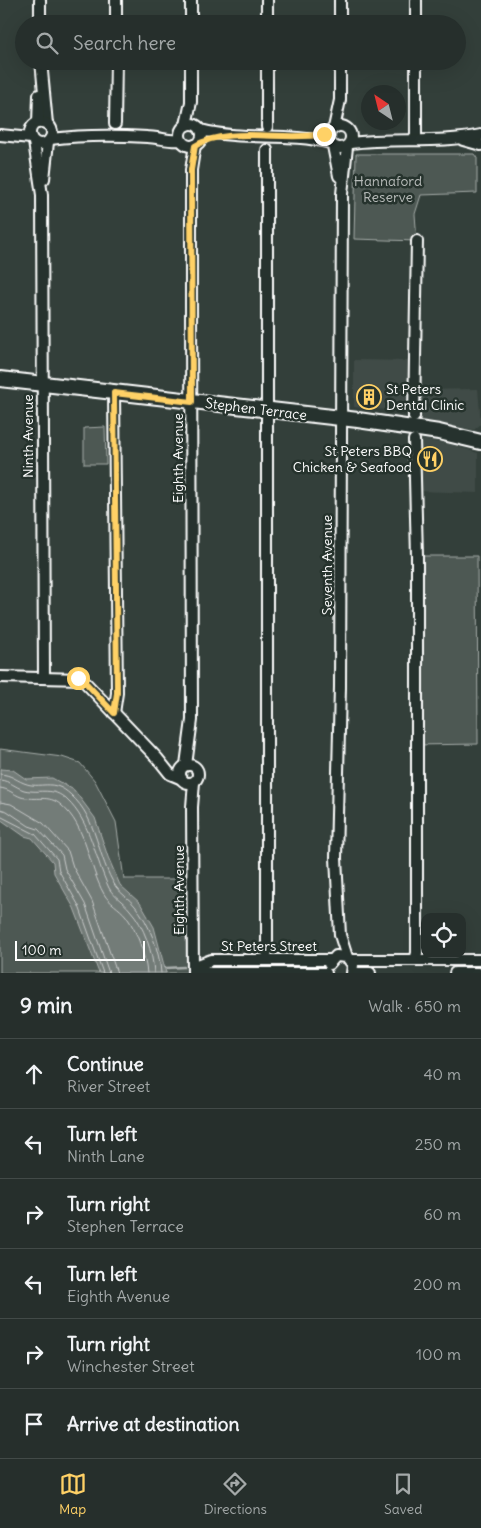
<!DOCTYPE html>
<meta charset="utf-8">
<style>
body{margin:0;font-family:Delius,sans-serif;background:#2e3734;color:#f1f3f6}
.controls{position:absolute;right:15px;bottom:15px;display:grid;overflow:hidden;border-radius:10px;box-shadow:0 5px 20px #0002}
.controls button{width:45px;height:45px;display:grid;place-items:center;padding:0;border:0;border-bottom:1px solid #424a48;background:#262f2c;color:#f1f3f6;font:25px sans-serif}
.compass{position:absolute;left:361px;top:85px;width:45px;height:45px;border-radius:50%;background:#262f2c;box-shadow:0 5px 20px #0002;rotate:325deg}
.scale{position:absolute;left:15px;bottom:12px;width:130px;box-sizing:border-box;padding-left:5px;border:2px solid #fff;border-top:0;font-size:14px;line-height:18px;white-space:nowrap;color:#fff;-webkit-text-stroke:4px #26332d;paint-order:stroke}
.stop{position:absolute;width:15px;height:15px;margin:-11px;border:4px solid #ffd166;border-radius:50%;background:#fff}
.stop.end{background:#ffd166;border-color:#fff;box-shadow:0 1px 5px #0008}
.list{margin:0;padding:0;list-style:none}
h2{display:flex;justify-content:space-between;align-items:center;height:65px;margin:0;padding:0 20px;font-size:21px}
h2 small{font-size:16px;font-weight:400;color:#a4a9a9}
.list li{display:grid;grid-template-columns:32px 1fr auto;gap:15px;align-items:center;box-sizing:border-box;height:70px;padding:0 20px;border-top:1px solid #424a48}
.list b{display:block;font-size:19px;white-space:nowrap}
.list p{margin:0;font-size:16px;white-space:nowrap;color:#a4a9a9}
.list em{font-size:16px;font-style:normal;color:#a4a9a9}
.icon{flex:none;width:28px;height:28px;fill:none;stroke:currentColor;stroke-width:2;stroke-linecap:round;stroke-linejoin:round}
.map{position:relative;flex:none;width:481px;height:973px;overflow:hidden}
.search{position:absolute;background:#262f2c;box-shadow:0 5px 20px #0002;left:15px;right:15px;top:15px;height:55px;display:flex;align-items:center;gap:12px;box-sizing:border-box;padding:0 18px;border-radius:28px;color:#a4a9a9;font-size:19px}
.sheet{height:485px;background:#262f2c}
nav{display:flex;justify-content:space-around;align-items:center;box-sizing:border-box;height:70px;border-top:1px solid #424a48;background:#262f2c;font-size:14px;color:#a4a9a9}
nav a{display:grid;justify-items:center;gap:2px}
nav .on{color:#ffd166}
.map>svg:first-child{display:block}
.built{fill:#404c47}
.green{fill:#4d5853;stroke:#a6aca9}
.water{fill:#737b78;stroke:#abb0ae}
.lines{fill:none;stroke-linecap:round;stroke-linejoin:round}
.shore{stroke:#c7cac9;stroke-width:1}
.stream{stroke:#abb0ae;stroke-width:2.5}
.minor-casing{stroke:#fff;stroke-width:14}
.major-casing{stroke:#fff;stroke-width:18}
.minor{stroke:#26332d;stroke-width:10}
.major{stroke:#26332d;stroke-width:14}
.route{stroke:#ffd166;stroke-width:6}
.labels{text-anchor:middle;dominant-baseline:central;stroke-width:5;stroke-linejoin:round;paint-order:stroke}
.park-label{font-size:14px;fill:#b8bcba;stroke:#26332d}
.poi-label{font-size:14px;fill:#fff;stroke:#26332d;text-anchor:start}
.street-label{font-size:14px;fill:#fff;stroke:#26332d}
</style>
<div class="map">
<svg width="481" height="973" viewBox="0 0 481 973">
<rect width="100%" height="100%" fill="#333f3a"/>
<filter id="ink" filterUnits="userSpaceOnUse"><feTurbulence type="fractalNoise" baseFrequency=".02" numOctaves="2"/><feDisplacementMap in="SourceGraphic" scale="10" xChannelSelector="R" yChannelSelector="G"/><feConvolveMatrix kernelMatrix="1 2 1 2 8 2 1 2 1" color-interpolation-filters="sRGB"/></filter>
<g filter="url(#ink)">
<g class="built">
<path d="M354 360 412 361 411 412 354 407Z"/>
<path d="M478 389 481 424 474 430 418 419 419 390Z"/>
<path d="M419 439 450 444 478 453V493L418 491Z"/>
</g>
<g class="green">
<path d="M356 154H474L477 158V193L421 195 415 214 417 241 354 239Z"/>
<path d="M105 427 106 464H84V428Z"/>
<path d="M417 556H477L478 744 416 745Z"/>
<path d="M0 749 62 757 80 763 95 781 116 822 124 879H193L190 973H0Z"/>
</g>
<path class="water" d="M0 769 13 770 26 779 52 778 74 790 95 818 108 857 120 885 140 903 154 927 166 973H99L74 908 54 873 53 862 32 838 24 836 0 819Z"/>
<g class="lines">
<g class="shore">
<path d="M0 774C12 775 14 779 24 783 41 790 52 777 71 795 98 819 97 858 116 887 121 894 130 899 135 906 149 922 160 952 161 973"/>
<path d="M0 780C10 781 15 787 24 790 41 794 53 786 67 800 91 822 95 859 109 888 114 897 124 902 130 910 144 925 153 953 154 973"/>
<path d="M0 788C9 789 13 794 21 797 35 801 49 794 61 805 87 826 88 866 104 894 109 903 120 908 126 916 137 931 145 954 147 973"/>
<path d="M0 802 11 804 43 823 68 851 73 867 92 901 117 973"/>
<path d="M0 809 7 811 29 826 38 829 62 855 65 869 85 904 109 973"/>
<path d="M0 816 35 834 57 859 59 871 79 906 103 973"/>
</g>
<path class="stream" d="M166 968 184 967"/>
<defs>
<g id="minor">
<path d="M40 0V24"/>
<path d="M267 0V24"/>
<path d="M340 0V24"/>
<path d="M116 24V0"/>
<path d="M191 24V0"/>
<path d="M416 24V0"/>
<path d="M41 61 47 124"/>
<path d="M267 61V127"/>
<circle cx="41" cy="133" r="11"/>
<path d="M38 123 39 95"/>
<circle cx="191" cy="135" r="11"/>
<path d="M115 124 116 61"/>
<path d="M186 125 191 102V61"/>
<circle cx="340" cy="137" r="11"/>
<path d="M334 128 340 100V61"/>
<path d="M201 130C244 141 288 132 330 143"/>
<path d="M0 135 31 138"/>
<path d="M416 138V61"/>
<path d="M50 139C82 135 115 135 147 137 158 137 170 142 181 140"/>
<path d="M463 140 481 145"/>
<path d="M34 142 42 195 44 678"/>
<path d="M350 143C394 137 438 144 481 135"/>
<path d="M333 146 339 176"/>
<path d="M347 147 342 194 340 687 336 858 340 935 347 957"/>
<path d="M267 150V952"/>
<path d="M44 179 48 142"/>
<path d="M114 393 117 693 114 713"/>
<path d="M414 417 417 241"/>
<path d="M414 440 417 556V953L415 960"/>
<path d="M0 677 82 679 158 759 170 774 182 779"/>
<circle cx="189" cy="774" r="9"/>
<path d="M186 765 192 720 191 302V170L195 145"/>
<path d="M351 960H481"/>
<path d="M329 964 336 956 347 957 353 965 352 973"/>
<path d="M193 967 211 960H331"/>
<path d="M193 967 210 973H326"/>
<path d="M193 973 192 807 194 782"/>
<path d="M357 973H370"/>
<path d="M455 973H478"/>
</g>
<path id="major" d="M0 379 358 420 439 432 481 442"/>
</defs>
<use href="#minor" class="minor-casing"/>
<use href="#major" class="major-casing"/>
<use href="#minor" class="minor"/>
<use href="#major" class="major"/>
</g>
</g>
<g class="lines" filter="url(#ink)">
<path class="route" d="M78 678 85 682 114 713 117 693 114 393 192 402 191 170 195 146C228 125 285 142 324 134"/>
</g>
<defs>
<symbol id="building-ring" viewBox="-11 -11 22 22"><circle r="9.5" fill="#26332d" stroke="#ffd166" stroke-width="1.5"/><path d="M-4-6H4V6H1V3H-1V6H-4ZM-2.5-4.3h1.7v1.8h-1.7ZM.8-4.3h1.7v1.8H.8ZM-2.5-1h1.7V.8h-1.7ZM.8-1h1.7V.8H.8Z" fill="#ffd166"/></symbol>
<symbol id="restaurant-ring" viewBox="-11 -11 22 22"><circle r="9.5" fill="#26332d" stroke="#ffd166" stroke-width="1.5"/><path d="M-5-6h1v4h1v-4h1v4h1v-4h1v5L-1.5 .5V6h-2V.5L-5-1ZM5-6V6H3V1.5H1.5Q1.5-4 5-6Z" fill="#ffd166"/></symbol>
</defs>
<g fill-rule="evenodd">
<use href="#building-ring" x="355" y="383" width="28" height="28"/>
<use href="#restaurant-ring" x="416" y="445" width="28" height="28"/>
</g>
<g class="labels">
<g class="park-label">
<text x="388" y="181">Hannaford<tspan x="388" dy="16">Reserve</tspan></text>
</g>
<g class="poi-label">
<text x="386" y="389">St Peters<tspan x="386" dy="16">Dental Clinic</tspan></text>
<text x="412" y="451" text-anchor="end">St Peters BBQ<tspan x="412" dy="16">Chicken &amp; Seafood</tspan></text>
</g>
<g class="street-label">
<text transform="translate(256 409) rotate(7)">Stephen Terrace</text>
<text transform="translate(28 436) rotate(-90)">Ninth Avenue</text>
<text transform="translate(178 458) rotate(-90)">Eighth Avenue</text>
<text transform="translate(327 565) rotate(-90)">Seventh Avenue</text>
<text transform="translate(179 890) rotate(-90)">Eighth Avenue</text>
<text x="269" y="946">St Peters Street</text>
</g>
</g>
</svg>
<div class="controls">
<button><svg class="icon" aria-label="locate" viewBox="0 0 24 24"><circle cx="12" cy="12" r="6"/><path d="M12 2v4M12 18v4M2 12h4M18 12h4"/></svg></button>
</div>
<svg class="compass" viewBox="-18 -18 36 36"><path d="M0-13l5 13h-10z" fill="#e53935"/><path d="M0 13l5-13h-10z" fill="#a4a9a9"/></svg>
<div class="scale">100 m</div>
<div class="stop" style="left:78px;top:678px"></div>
<div class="stop end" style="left:324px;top:134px"></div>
<div class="search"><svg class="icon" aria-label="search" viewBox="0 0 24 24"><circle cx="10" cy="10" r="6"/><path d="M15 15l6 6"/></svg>Search here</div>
</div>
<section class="sheet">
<h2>9 min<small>Walk · 650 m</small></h2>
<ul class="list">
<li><svg class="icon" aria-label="ahead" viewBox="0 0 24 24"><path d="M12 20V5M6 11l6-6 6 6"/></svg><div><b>Continue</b><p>River Street</p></div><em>40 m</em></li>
<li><svg class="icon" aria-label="left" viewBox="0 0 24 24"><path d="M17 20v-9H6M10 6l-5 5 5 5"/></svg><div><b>Turn left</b><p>Ninth Lane</p></div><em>250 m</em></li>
<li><svg class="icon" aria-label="right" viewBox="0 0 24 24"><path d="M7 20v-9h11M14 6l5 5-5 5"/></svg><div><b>Turn right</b><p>Stephen Terrace</p></div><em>60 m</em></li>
<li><svg class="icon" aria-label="left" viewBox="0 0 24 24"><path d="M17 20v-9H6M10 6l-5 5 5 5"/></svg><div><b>Turn left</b><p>Eighth Avenue</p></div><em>200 m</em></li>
<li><svg class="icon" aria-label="right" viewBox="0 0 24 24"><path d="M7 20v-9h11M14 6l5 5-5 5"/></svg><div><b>Turn right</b><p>Winchester Street</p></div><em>100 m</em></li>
<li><svg class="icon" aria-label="arrive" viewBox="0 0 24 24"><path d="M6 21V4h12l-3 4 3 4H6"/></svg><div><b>Arrive at destination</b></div></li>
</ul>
</section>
<nav>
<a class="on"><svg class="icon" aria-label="map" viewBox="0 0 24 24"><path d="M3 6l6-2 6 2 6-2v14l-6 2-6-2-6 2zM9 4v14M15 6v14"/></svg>Map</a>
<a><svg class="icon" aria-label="directions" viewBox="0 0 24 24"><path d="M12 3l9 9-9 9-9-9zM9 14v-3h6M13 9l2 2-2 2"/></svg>Directions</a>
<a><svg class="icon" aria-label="saved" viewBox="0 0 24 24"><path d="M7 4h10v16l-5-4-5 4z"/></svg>Saved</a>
</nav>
